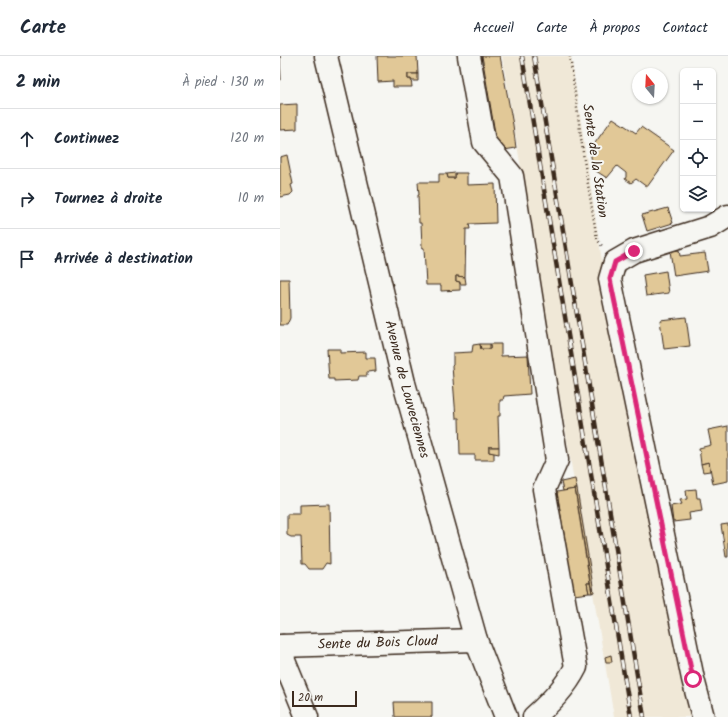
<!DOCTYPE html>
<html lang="fr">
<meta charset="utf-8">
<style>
body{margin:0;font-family:Kalam,sans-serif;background:#f6f6f7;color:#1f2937}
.controls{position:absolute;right:12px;top:12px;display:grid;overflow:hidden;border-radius:6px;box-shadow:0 1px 3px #0004}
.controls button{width:36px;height:36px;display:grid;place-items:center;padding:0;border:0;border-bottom:1px solid #e0e1e3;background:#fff;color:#1f2937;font:20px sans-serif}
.compass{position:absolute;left:352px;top:12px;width:36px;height:36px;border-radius:50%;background:#fff;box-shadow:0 1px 3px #0004;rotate:342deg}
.scale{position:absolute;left:12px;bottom:10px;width:65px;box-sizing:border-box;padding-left:4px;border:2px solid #3b2a1e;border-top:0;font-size:11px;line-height:14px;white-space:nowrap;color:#3b2a1e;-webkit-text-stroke:3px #f6f6f2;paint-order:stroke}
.stop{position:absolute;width:12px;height:12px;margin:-9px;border:3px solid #db2777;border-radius:50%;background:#fff}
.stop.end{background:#db2777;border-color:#fff;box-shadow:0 1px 4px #0008}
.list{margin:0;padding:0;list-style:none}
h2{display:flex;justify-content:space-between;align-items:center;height:52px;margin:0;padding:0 16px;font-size:17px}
h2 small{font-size:13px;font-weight:400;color:#747a83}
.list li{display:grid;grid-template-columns:26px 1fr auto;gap:12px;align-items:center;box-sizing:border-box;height:60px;padding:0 16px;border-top:1px solid #e0e1e3}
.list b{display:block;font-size:15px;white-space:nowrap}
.list em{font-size:13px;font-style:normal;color:#747a83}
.icon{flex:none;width:22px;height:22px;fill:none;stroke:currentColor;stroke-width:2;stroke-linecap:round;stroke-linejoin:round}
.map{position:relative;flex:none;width:448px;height:661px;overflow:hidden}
header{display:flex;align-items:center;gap:24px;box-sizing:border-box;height:56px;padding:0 20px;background:#fff;border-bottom:1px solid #e0e1e3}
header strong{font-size:19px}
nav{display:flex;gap:22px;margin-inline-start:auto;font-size:14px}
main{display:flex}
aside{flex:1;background:#fff}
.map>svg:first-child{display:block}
.built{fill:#f0e8d7}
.building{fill:#e1c897;stroke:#3b2a1e}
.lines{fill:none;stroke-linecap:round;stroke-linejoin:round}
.minor-casing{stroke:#3b2a1e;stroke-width:25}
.path{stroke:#3b2a1e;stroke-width:2.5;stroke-dasharray:1 3;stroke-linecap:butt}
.minor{stroke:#f6f6f2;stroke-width:22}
.rail-casing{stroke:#3b2a1e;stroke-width:4.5}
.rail{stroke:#f6f6f2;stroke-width:3;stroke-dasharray:9;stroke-linecap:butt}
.route{stroke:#db2777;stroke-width:5}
.labels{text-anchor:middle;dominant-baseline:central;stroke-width:4;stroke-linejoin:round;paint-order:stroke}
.street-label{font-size:14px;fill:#3b2a1e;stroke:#f6f6f2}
</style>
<header>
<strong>Carte</strong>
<nav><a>Accueil</a><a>Carte</a><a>À propos</a><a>Contact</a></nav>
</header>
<main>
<aside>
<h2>2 min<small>À pied · 130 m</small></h2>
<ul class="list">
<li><svg class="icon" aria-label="ahead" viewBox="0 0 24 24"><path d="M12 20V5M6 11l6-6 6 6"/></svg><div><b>Continuez</b></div><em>120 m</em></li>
<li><svg class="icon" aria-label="right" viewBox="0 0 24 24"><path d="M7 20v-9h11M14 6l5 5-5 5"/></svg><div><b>Tournez à droite</b></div><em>10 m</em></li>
<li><svg class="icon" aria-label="arrive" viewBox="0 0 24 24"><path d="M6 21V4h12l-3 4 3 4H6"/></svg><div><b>Arrivée à destination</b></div></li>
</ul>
</aside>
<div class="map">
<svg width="448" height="661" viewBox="0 0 448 661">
<rect width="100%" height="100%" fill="#f6f6f2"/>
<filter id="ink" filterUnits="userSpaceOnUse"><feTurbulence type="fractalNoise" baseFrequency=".025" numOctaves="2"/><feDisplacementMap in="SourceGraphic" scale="8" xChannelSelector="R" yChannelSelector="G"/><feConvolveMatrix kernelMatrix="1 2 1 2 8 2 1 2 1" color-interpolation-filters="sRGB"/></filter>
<g filter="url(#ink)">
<path class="built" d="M222 0H291L338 311 417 661H334Z"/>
<g class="building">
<path d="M0 0 1 24H0Z"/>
<path d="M97 0H137L138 18H128V23H131L132 31H113V25L98 26Z"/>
<path d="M202 0H220L233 69 236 92 218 95Z"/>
<path d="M128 18H138V25H132L131 23H128Z"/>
<path d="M17 48V73L0 74V49Z"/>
<path d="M333 62 356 77 361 71 394 94 367 131 356 123 351 127 345 123 346 121V117L337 110 327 122 313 113 310 94Z"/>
<path d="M7 99 13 128 11 129 13 136 10 139 0 141V101Z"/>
<path d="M175 117H187V129L215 128 216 167 189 168 190 173H186L185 221 176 220V225L180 226V234L161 235V229H146L144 192 142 191 141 167H139L138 139H139L138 126H159V118H167L168 122H175Z"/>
<path d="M175 117V122H168L167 118Z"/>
<path d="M388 152 393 167 367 175 362 159Z"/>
<path d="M399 194 400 200 425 197 428 215 394 220 390 195Z"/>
<path d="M386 215 389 237 366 240 363 219Z"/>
<path d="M176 220 185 221 186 228H180V226L176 225Z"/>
<path d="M0 223H9L10 262 7 269H0Z"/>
<path d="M406 261 410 290 384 293 380 264Z"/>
<path d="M200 288 201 293H210V288H221V300L248 299 250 338 224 340 223 344H220V360H218L219 391H209V396H214V404H195V399H180L179 362H176L172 310 173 309V297L192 296 193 289Z"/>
<path d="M200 288H210V293H201Z"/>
<path d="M47 293H60V297L86 296V302H95L96 315 87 316V320H79L78 324 54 325V323H49Z"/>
<path d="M448 370V425L433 428 429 406 421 408 419 392 431 389 428 374Z"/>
<path d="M209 391H219V398L209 396Z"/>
<path d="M429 406 430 415 423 416 421 408Z"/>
<path d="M295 423 297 433 283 435 281 426Z"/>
<path d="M295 433H297L314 536 312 537Z"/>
<path d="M295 433 310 527H307L309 537 294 539 277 436Z"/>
<path d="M416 433 417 442H420L422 455 409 457 410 464 393 466 391 450 402 448 400 444 407 443 406 434Z"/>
<path d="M49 448 50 508 46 507 42 513H29L25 508H22L21 481H11L7 479V458H20V449Z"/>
<path d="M448 468V501H446L441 469Z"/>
<path d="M307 527H310L312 537H309Z"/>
<path d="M331 599 332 606H326L325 601Z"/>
<path d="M114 646H152V661H115Z"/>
</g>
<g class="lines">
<defs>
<g id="minor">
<path id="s1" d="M46 0 124 327 196 584 226 661"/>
<path d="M189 0 204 86 232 120 277 404 264 433 296 611C286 631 271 646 254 661"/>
<path id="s2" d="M0 590 196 584"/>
<path d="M3 590 4 605 27 661"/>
<path d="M423 661 413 623 330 223 335 206 354 195 430 171 448 160"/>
</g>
</defs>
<use href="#minor" class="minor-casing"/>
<path class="path" d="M290 0 304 104 317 183 322 190"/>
<use href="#minor" class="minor"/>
<defs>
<g id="rail">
<path d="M242 0 351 661"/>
<path d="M254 0 364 661"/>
</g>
</defs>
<use href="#rail" class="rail-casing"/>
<use href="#rail" class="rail"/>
</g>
</g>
<g class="lines" filter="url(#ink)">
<path class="route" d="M354 195 335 206 330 223 413 623"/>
</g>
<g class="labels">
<g class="street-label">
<text transform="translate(315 105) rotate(82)">Sente de la Station</text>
<text stroke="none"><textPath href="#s1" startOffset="343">Avenue de Louveciennes</textPath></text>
<text stroke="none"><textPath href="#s2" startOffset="98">Sente du Bois Cloud</textPath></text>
</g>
</g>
</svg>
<div class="controls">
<button>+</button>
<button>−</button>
<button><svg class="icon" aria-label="locate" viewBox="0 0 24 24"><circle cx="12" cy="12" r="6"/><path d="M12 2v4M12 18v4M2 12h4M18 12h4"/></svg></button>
<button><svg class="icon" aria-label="layers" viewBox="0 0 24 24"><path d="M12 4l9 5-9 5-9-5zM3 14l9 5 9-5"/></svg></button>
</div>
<svg class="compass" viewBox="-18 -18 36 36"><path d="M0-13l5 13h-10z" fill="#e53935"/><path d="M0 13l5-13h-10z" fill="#747a83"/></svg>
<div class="scale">20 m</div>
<div class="stop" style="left:413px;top:623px"></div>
<div class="stop end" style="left:354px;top:195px"></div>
</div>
</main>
